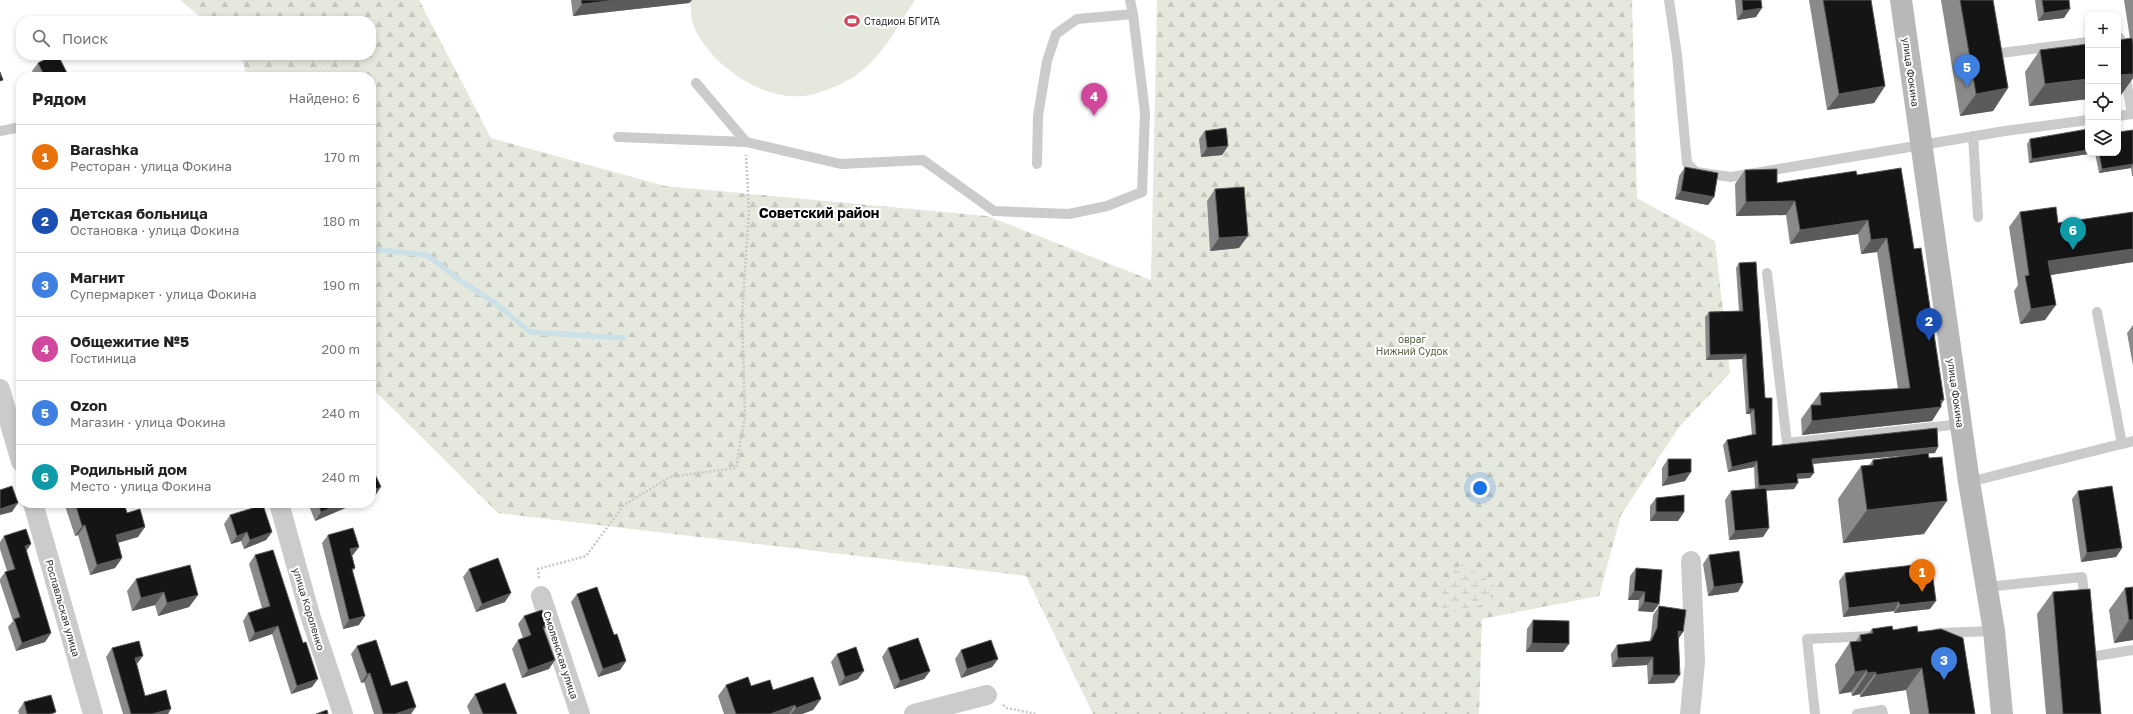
<!DOCTYPE html>
<html lang="ru">
<meta charset="utf-8">
<style>
body{margin:0;font-family:"Golos Text",sans-serif;background:#f2f2f2;color:#222}
.controls{position:absolute;right:12px;top:12px;display:grid;overflow:hidden;border-radius:8px;box-shadow:0 2px 6px #0003}
.controls button{width:36px;height:36px;display:grid;place-items:center;padding:0;border:0;border-bottom:1px solid #e0e0e0;background:#fff;color:#222;font:20px sans-serif}
.you{position:absolute;left:1480px;top:488px;width:14px;height:14px;margin:-10px;border:3px solid #fff;border-radius:50%;background:#1a73e8;box-shadow:0 0 0 6px #1a73e833}
.badge{display:grid;place-items:center;width:26px;height:26px;border-radius:50%;background:#0f766e;color:#fff;font-size:13px;font-weight:700}
.pin{position:absolute;translate:-50% -33px;filter:drop-shadow(0 1px 2px #0008)}
.pin::after{content:'';position:absolute;top:21px;width:14px;height:12px;background:inherit;clip-path:polygon(0 0,100% 0,50% 100%)}
.list{margin:0;padding:0;list-style:none}
h2{display:flex;justify-content:space-between;align-items:center;height:52px;margin:0;padding:0 16px;font-size:17px}
h2 small{font-size:13px;font-weight:400;color:#767676}
.list li{display:grid;grid-template-columns:26px 1fr auto;gap:12px;align-items:center;box-sizing:border-box;height:64px;padding:0 16px;border-top:1px solid #e0e0e0}
.list b{display:block;font-size:15px;white-space:nowrap}
.list p{margin:0;font-size:13px;white-space:nowrap;color:#767676}
.list em{font-size:13px;font-style:normal;color:#767676}
.icon{flex:none;width:22px;height:22px;fill:none;stroke:currentColor;stroke-width:2;stroke-linecap:round;stroke-linejoin:round}
.map{position:relative;flex:none;width:2133px;height:714px;overflow:hidden}
.search{position:absolute;background:#fff;box-shadow:0 2px 6px #0003;left:16px;top:16px;width:360px;height:44px;display:flex;align-items:center;gap:10px;box-sizing:border-box;padding:0 14px;border-radius:16px;color:#767676;font-size:15px}
.panel{position:absolute;background:#fff;box-shadow:0 2px 6px #0003;left:16px;top:72px;width:360px;height:436px;border-radius:16px}
.map>svg:first-child{display:block}
.forest{fill:url(#forest-firs)}
.wetland{fill:url(#wetland-marsh)}
.garden{fill:#e5e9dd}
.lines{fill:none;stroke-linecap:round;stroke-linejoin:round}
.stream{stroke:#cce0e7;stroke-width:5.5}
.path{stroke:#c8c8c8;stroke-width:2.5;stroke-dasharray:2 2;stroke-linecap:butt}
.lane{stroke:#cbcbcb;stroke-width:10}
.street{stroke:#cbcbcb;stroke-width:20}
.secondary{stroke:#b8b8b8;stroke-width:22}
.wall{fill:#8a8a8a}
.shaded-wall{fill:#5b5b5b}
.building{fill:#151515;stroke:#5b5b5b}
.labels{text-anchor:middle;dominant-baseline:central;stroke-width:4;stroke-linejoin:round;paint-order:stroke}
.poi-label{font-size:10px;fill:#2e2e2e;stroke:#fff;text-anchor:start}
.street-label{font-size:10px;fill:#2e2e2e;stroke:#fff}
.park-label{font-size:10px;fill:#566441;stroke:#fff}
.district-label{font-size:14px;font-weight:bold;fill:#000;stroke:#fff}
</style>
<div class="map">
<svg width="2133" height="714" viewBox="0 0 2133 714">
<defs>
<pattern id="forest-firs" width="22" height="20" patternUnits="userSpaceOnUse"><rect width="22" height="20" fill="#e5e9dd"/><path d="M5 1l3.5 6h-7zM16 11l3.5 6h-7z" fill="#c5c8be"/></pattern>
<pattern id="wetland-marsh" width="20" height="14" patternUnits="userSpaceOnUse"><rect width="20" height="14" fill="#e5e9dd"/><path d="M1 5h8M5 5V1M11 12h8M15 12V8" fill="none" stroke="#c5c8be"/></pattern>
</defs>
<rect width="100%" height="100%" fill="#fff"/>
<path class="forest" d="M180 0H419L491 138 665 186 987 216 1151 280 1157 0H1632L1637 198 1715 241 1730 373 1679 427 1621 515 1599 596 1482 619 1479 714H1093L1026 576 498 513 371 387V77H247L241 55H371V21H205Z"/>
<path class="wetland" d="M1461 564 1495 584 1489 601 1462 614 1441 607 1444 583Z"/>
<path class="garden" d="M690 0H915C897 27 881 60 852 78 840 85 824 92 810 95 766 104 711 66 694 27 691 19 691 8 690 0Z"/>
<g class="lines">
<path class="stream" d="M371 249 427 255 458 279 495 303 530 332 623 338"/>
<g class="path">
<path d="M539 578 538 569 586 556 624 505 670 477 736 468 745 417 742 316 749 211 746 155"/>
<path d="M1003 705 1007 708 1036 714"/>
</g>
<g class="lane">
<path d="M1669 0 1677 55 1687 163 1696 172 1731 177 2005 131 2088 120"/>
<path d="M2118 38H2120L2123 53"/>
<path d="M1992 50 1993 54 2088 42"/>
<path d="M2125 73 2132 114"/>
<path d="M696 83 746 142"/>
<path d="M2118 116 2133 114"/>
<path d="M0 131 21 127"/>
<path d="M1973 136 1978 217"/>
<path d="M618 137 746 142 841 164 923 160 994 211 1069 214 1107 206 1142 192 1145 113 1133 14"/>
<path d="M1037 164 1038 116 1047 61 1056 34 1077 19 1133 14 1130 0"/>
<path d="M1767 273 1787 443 1961 424"/>
<path d="M2097 312 2122 444"/>
<path d="M1969 482 2133 441"/>
<path d="M1987 587 2082 577 2085 603"/>
<path d="M1938 633 1994 631"/>
<path d="M2090 657 2133 650"/>
<path d="M1815 714 1807 639 1872 636"/>
<path d="M1857 714 1882 710 1883 714"/>
</g>
<g class="street">
<path d="M0 389 21 462"/>
<path d="M33 503 93 714"/>
<path d="M279 503 310 615 343 714"/>
<path d="M541 596 580 714"/>
<path d="M914 714 987 695"/>
<path d="M1690 714 1695 662 1691 561"/>
</g>
<path class="secondary" d="M1901 0 1969 482 1994 631 2002 714"/>
</g>
<g class="wall">
<path d="M571 0H692L689 3 573 16Z"/>
<path d="M1735 0H1761L1756 17 1737 20Z"/>
<path d="M1809 0H1871L1885 86 1874 103 1827 110Z"/>
<path d="M1941 0H1993L2008 88 1993 111 1960 116Z"/>
<path d="M2035 0H2069L2064 18 2038 21Z"/>
<path d="M2124 0H2133V78L2121 95 2118 96V40L2130 39Z"/>
<path d="M2088 44V99L2029 106 2025 72 2040 50Z"/>
<path d="M38 63 69 77H35L32 71Z"/>
<path d="M2133 130V176H2132L2131 168 2099 173 2095 153H2118Z"/>
<path d="M1205 131 1228 146 1222 155 1201 157 1199 139Z"/>
<path d="M2030 139 2088 153H2095L2029 163 2027 144Z"/>
<path d="M1685 167 1714 197 1708 205 1675 199 1679 176Z"/>
<path d="M1745 170 1777 183 1857 175 1914 249 1941 404 1932 421 1802 435 1801 419 1820 393 1898 389 1877 252 1861 254 1858 234 1790 244 1786 215 1736 216 1735 184Z"/>
<path d="M1215 189 1239 248 1210 251 1207 201Z"/>
<path d="M2020 212 2058 223 2133 262 2051 275 2045 320 2020 324 2014 291 2018 285 2009 227Z"/>
<path d="M1739 263 1765 398 1772 446 1935 453H1928L1924 534 1843 543 1838 499 1861 466 1869 465 1873 460 1928 453 1813 464 1810 478 1797 479 1794 489 1766 491 1763 537 1729 540 1725 500 1731 491 1755 489 1754 467 1728 472 1723 445 1727 440 1752 435 1750 414H1746L1742 359 1706 360 1705 317 1709 312 1739 311 1736 268Z"/>
<path d="M2133 325V366L2127 333Z"/>
<path d="M1668 459 1685 481 1662 486V468Z"/>
<path d="M2078 491 2122 548 2116 557 2081 562 2072 499Z"/>
<path d="M1656 498 1684 512 1678 521H1650V506Z"/>
<path d="M64 503H124L127 513 138 537 118 543 122 558 115 568 90 575 78 535 75 536Z"/>
<path d="M308 503H357L315 521Z"/>
<path d="M230 515 272 532 266 540 244 549 241 541 231 544 224 524Z"/>
<path d="M328 535 353 555H352L355 568 352 572 359 625 343 629 322 543Z"/>
<path d="M4 536 31 544 26 551 51 633 45 642 16 651 8 627 13 621 0 582V579L5 572 7 571 0 549V542Z"/>
<path d="M255 555 312 687 291 694 272 634 249 642 243 621 248 613 262 608 249 564Z"/>
<path d="M1709 555 1738 592 1708 596 1703 564Z"/>
<path d="M1636 568 1659 604 1653 612 1638 611 1639 600H1628L1630 576Z"/>
<path d="M469 569 505 602 476 612 463 577Z"/>
<path d="M1845 573 1930 609 1894 613V611L1843 617 1839 581Z"/>
<path d="M136 579 198 595 189 607 158 616 155 605 132 611 127 591Z"/>
<path d="M2133 587V640L2114 643 2109 610 2125 588Z"/>
<path d="M2053 592 2101 714H2046L2037 614Z"/>
<path d="M577 594 614 635 626 661 620 670 598 677 571 602Z"/>
<path d="M1659 606 1683 632 1678 639 1674 683 1648 684 1647 665 1612 667 1611 654 1617 645 1649 642 1651 636 1653 615Z"/>
<path d="M524 616 544 630 549 669 522 678 512 649 518 640 523 638 518 624Z"/>
<path d="M1533 620 1563 652H1526L1527 629Z"/>
<path d="M1872 629 1893 630 1918 632 1975 714H1910L1906 690 1860 697V694L1852 696 1851 692 1839 694 1835 665 1850 642H1855L1860 635 1869 633Z"/>
<path d="M357 646 391 686 411 714H374L364 682 361 683 351 654Z"/>
<path d="M112 648 137 664 145 696 168 714H123L106 657Z"/>
<path d="M888 648 930 671 924 679 894 689 882 657Z"/>
<path d="M961 650 998 659 992 667 961 678 955 659Z"/>
<path d="M837 654 858 679 839 686 831 662Z"/>
<path d="M726 685 751 686 821 699 813 710 802 714H724L718 696Z"/>
<path d="M475 694 517 714H470L467 706Z"/>
<path d="M24 702 55 714H19L18 711Z"/>
</g>
<g class="shaded-wall">
<path d="M617 0H692L689 3 573 16 582 4Z"/>
<path d="M1762 8 1756 17 1737 20 1743 11Z"/>
<path d="M2070 9 2064 18 2038 21 2044 13Z"/>
<path d="M2133 74V78L2121 95 2118 96V75Z"/>
<path d="M2088 79V99L2029 106 2045 84Z"/>
<path d="M1885 86 1874 103 1827 110 1839 94Z"/>
<path d="M2008 88 1993 111 1960 116 1976 94Z"/>
<path d="M1228 146 1222 155 1201 157 1207 148Z"/>
<path d="M2088 150V153H2095L2029 163 2032 159Z"/>
<path d="M2133 164 2131 168 2099 173 2102 169Z"/>
<path d="M1681 191 1714 197 1708 205 1675 199Z"/>
<path d="M1795 201 1786 215 1736 216 1746 202Z"/>
<path d="M1868 220 1858 234 1790 244 1800 230Z"/>
<path d="M1248 236 1239 248 1210 251 1219 238Z"/>
<path d="M1887 238 1877 252 1861 254 1871 240Z"/>
<path d="M2133 249V262L2038 277 2048 261Z"/>
<path d="M2056 305 2045 320 2020 324 2031 309Z"/>
<path d="M1746 354 1742 359 1706 360 1710 355Z"/>
<path d="M1944 400 1939 407H1941L1932 421 1802 435 1812 421Z"/>
<path d="M1749 409H1754L1750 414H1746Z"/>
<path d="M1938 447 1935 453 1809 464 1812 459Z"/>
<path d="M1757 461 1754 467 1728 472 1732 467Z"/>
<path d="M1691 472 1685 481 1662 486 1668 477Z"/>
<path d="M1814 473 1810 478 1793 479 1797 474Z"/>
<path d="M1798 483 1794 489 1755 491 1759 486Z"/>
<path d="M381 487 375 496 371 497V491Z"/>
<path d="M1947 501 1924 534 1843 543 1867 510Z"/>
<path d="M18 503 12 512 0 515V509Z"/>
<path d="M343 503H357L315 521 321 512Z"/>
<path d="M1656 512H1684L1678 521H1650Z"/>
<path d="M85 525 78 535 75 536 82 526Z"/>
<path d="M145 527 138 537 109 545 116 535Z"/>
<path d="M1769 528 1763 537 1729 540 1735 531Z"/>
<path d="M247 532 241 541 231 544 237 536Z"/>
<path d="M272 532 266 540 244 549 250 540Z"/>
<path d="M31 544 25 553V546Z"/>
<path d="M359 547 353 555 344 558 350 549Z"/>
<path d="M2122 548 2116 557 2081 562 2087 553Z"/>
<path d="M122 558 115 568 90 575 97 565Z"/>
<path d="M1743 583 1738 592 1708 596 1714 587Z"/>
<path d="M1634 591 1645 592 1639 600H1628Z"/>
<path d="M164 592 155 605 132 611 141 598Z"/>
<path d="M511 593 505 602 476 612 482 604Z"/>
<path d="M198 595 189 607 158 616 167 603Z"/>
<path d="M1936 601 1930 609 1894 613 1900 605Z"/>
<path d="M1644 602 1659 604 1653 612 1638 611Z"/>
<path d="M1899 602 1894 611 1843 617 1849 608Z"/>
<path d="M365 616 359 625 343 629 349 620Z"/>
<path d="M2129 620H2133V640L2114 643Z"/>
<path d="M547 625 541 634 543 627Z"/>
<path d="M278 626 272 634 249 642 255 633Z"/>
<path d="M1678 631 1683 632 1677 641Z"/>
<path d="M51 633 45 642 16 651 22 643Z"/>
<path d="M1532 643 1569 644 1563 652H1526Z"/>
<path d="M143 656 137 664 135 658Z"/>
<path d="M1653 657 1647 665 1612 667 1618 658Z"/>
<path d="M998 659 992 667 961 678 967 669Z"/>
<path d="M555 660 549 669 522 678 528 670Z"/>
<path d="M626 661 620 670 598 677 603 669Z"/>
<path d="M1922 668 1906 690 1860 697 1876 675Z"/>
<path d="M1867 670 1851 692 1839 694 1855 672Z"/>
<path d="M864 671 858 679 839 686 845 677Z"/>
<path d="M930 671 924 679 894 689 900 681Z"/>
<path d="M1876 672 1860 694 1852 696 1867 673Z"/>
<path d="M370 673 364 682 361 683 367 674Z"/>
<path d="M1653 675H1680L1674 683 1648 684Z"/>
<path d="M318 679 312 687 291 694 297 686Z"/>
<path d="M821 699 813 710 802 714H791L796 708Z"/>
<path d="M795 705 789 714H770Z"/>
<path d="M416 707 411 714H395Z"/>
<path d="M171 709 168 714H152Z"/>
</g>
<g class="building">
<path d="M581 0H617L582 4Z"/>
<path d="M1742 0H1761L1762 8 1743 11Z"/>
<path d="M1823 0H1871L1885 86 1839 94Z"/>
<path d="M1960 0H1993L2008 88 1976 94Z"/>
<path d="M2042 0H2069L2070 9 2044 13Z"/>
<path d="M2132 38 2133 44V74L2118 75V40Z"/>
<path d="M2088 44V79L2045 84 2040 50Z"/>
<path d="M54 55H58L69 77H45L38 63Z"/>
<path d="M0 72 3 80 0 81Z"/>
<path d="M1226 128 1228 146 1207 148 1205 131Z"/>
<path d="M2088 129V150L2032 159 2030 139Z"/>
<path d="M2133 130V164L2102 169 2099 153H2118V132Z"/>
<path d="M1685 167 1718 173 1714 197 1681 191Z"/>
<path d="M1901 168 1914 249 1921 248 1944 400H1941V407L1812 421 1811 405H1821L1820 393 1910 388 1887 238 1871 240 1868 220 1800 230 1795 201 1746 202 1745 170 1777 169V183L1856 171 1857 175Z"/>
<path d="M1244 187 1248 236 1219 238 1215 189Z"/>
<path d="M2056 207 2058 223 2133 212V249L2048 261 2056 305 2031 309 2025 276 2029 275 2020 212Z"/>
<path d="M1756 262 1765 398H1772V446L1937 428 1938 447 1812 459 1814 473 1797 474 1798 483 1759 486 1757 461 1732 467 1727 440 1756 434 1754 409H1749L1746 354 1710 355 1709 312 1743 311 1739 263Z"/>
<path d="M1928 453 1929 458 1942 457 1947 501 1867 510 1861 466 1873 465V460Z"/>
<path d="M1668 459H1691V472L1668 477Z"/>
<path d="M373 470 381 487 371 491V471Z"/>
<path d="M12 486 18 503 0 509V490Z"/>
<path d="M2112 486 2122 548 2087 553 2078 491Z"/>
<path d="M1766 488 1769 528 1735 531 1731 491Z"/>
<path d="M1684 495V512H1656V498Z"/>
<path d="M75 503H124L127 513 140 509 145 527 116 535 122 558 97 565 85 525 82 526Z"/>
<path d="M318 503H343L321 512Z"/>
<path d="M263 505 272 532 250 540 247 532 237 536 230 515Z"/>
<path d="M353 528 359 547 350 549 355 568 352 569 365 616 349 620 328 535Z"/>
<path d="M26 529 31 544 25 546 51 633 22 643 14 619 20 617 5 572 15 569 4 536Z"/>
<path d="M273 550 303 643 306 642 318 679 297 686 278 626 255 633 248 613 270 606 255 555Z"/>
<path d="M1739 551 1743 583 1714 587 1709 555Z"/>
<path d="M498 558 511 593 482 604 469 569Z"/>
<path d="M1931 563 1936 601 1900 605 1899 602 1849 608 1845 573Z"/>
<path d="M190 565 198 595 167 603 164 592 141 598 136 579Z"/>
<path d="M1636 568 1662 570 1659 604 1644 602 1645 592 1634 591Z"/>
<path d="M597 587 614 635 617 634 626 661 603 669 577 594Z"/>
<path d="M2133 587V620H2129L2125 588Z"/>
<path d="M2090 589 2101 714H2063L2053 592Z"/>
<path d="M1659 606 1686 610 1683 632 1678 631 1680 675H1653V657L1618 658 1617 645 1651 641 1657 628Z"/>
<path d="M542 610 547 625 543 627 555 660 528 670 518 640 531 635 524 616Z"/>
<path d="M1533 620 1569 621V644L1532 643Z"/>
<path d="M1892 626 1893 630 1917 626 1918 632 1941 629 1963 638 1975 714H1929L1922 668 1876 675V672L1867 673V670L1855 672 1850 642 1861 641 1860 635 1873 633 1872 629Z"/>
<path d="M918 638 930 671 900 681 888 648Z"/>
<path d="M376 640 391 686 407 681 416 707 395 714H383L370 673 367 674 357 646Z"/>
<path d="M991 640 998 659 967 669 961 650Z"/>
<path d="M139 641 143 656 135 658 145 696 166 690 171 709 152 714H131L112 648Z"/>
<path d="M856 647 864 671 845 677 837 654Z"/>
<path d="M748 677 751 686 770 680 773 690 813 677 821 699 796 708 795 705 770 714H736L726 685Z"/>
<path d="M505 683 517 714H483L475 694Z"/>
<path d="M51 695 56 712 50 714H27L24 702Z"/>
<path d="M327 710 328 714H316Z"/>
</g>
<defs>
<symbol id="stadium-bare" viewBox="-9 -9 18 18"><path d="M0-5a6.5 5 0 1 0 0 10a6.5 5 0 1 0 0-10ZM-3.5-1.8h7v3.6h-7Z" fill="#cf4661" stroke="#fff" stroke-width="2.5" paint-order="stroke"/></symbol>
</defs>
<g fill-rule="evenodd">
<use href="#stadium-bare" x="841" y="10" width="22" height="22"/>
</g>
<g class="labels">
<g class="poi-label">
<text x="864" y="21">Стадион БГИТА</text>
</g>
<g class="street-label">
<text transform="translate(1911 72) rotate(82)">улица Фокина</text>
<text transform="translate(1956 393) rotate(82)">улица Фокина</text>
<text transform="translate(63 608) rotate(74)">Рославльская улица</text>
<text transform="translate(309 609) rotate(73)">улица Короленко</text>
<text transform="translate(561 655) rotate(72)">Смоленская улица</text>
</g>
<g class="park-label">
<text x="1412" y="339">овраг<tspan x="1412" dy="12">Нижний Судок</tspan></text>
</g>
<g class="district-label">
<text x="819" y="212">Советский район</text>
</g>
</g>
</svg>
<div class="controls">
<button>+</button>
<button>−</button>
<button><svg class="icon" aria-label="locate" viewBox="0 0 24 24"><circle cx="12" cy="12" r="6"/><path d="M12 2v4M12 18v4M2 12h4M18 12h4"/></svg></button>
<button><svg class="icon" aria-label="layers" viewBox="0 0 24 24"><path d="M12 4l9 5-9 5-9-5zM3 14l9 5 9-5"/></svg></button>
</div>
<div class="you"></div>
<div class="pin badge" style="left:1922px;top:592px;background:#e8710a">1</div>
<div class="pin badge" style="left:1929px;top:341px;background:#1a4fb4">2</div>
<div class="pin badge" style="left:1944px;top:680px;background:#3f7fe0">3</div>
<div class="pin badge" style="left:1094px;top:116px;background:#d1479c">4</div>
<div class="pin badge" style="left:1967px;top:87px;background:#3f7fe0">5</div>
<div class="pin badge" style="left:2073px;top:250px;background:#0f9aa8">6</div>
<div class="search"><svg class="icon" aria-label="search" viewBox="0 0 24 24"><circle cx="10" cy="10" r="6"/><path d="M15 15l6 6"/></svg>Поиск</div>
<section class="panel">
<h2>Рядом<small>Найдено: 6</small></h2>
<ul class="list">
<li><span class="badge" style="background:#e8710a">1</span><div><b>Barashka</b><p>Ресторан · улица Фокина</p></div><em>170 m</em></li>
<li><span class="badge" style="background:#1a4fb4">2</span><div><b>Детская больница</b><p>Остановка · улица Фокина</p></div><em>180 m</em></li>
<li><span class="badge" style="background:#3f7fe0">3</span><div><b>Магнит</b><p>Супермаркет · улица Фокина</p></div><em>190 m</em></li>
<li><span class="badge" style="background:#d1479c">4</span><div><b>Общежитие №5</b><p>Гостиница</p></div><em>200 m</em></li>
<li><span class="badge" style="background:#3f7fe0">5</span><div><b>Ozon</b><p>Магазин · улица Фокина</p></div><em>240 m</em></li>
<li><span class="badge" style="background:#0f9aa8">6</span><div><b>Родильный дом</b><p>Место · улица Фокина</p></div><em>240 m</em></li>
</ul>
</section>
</div>
